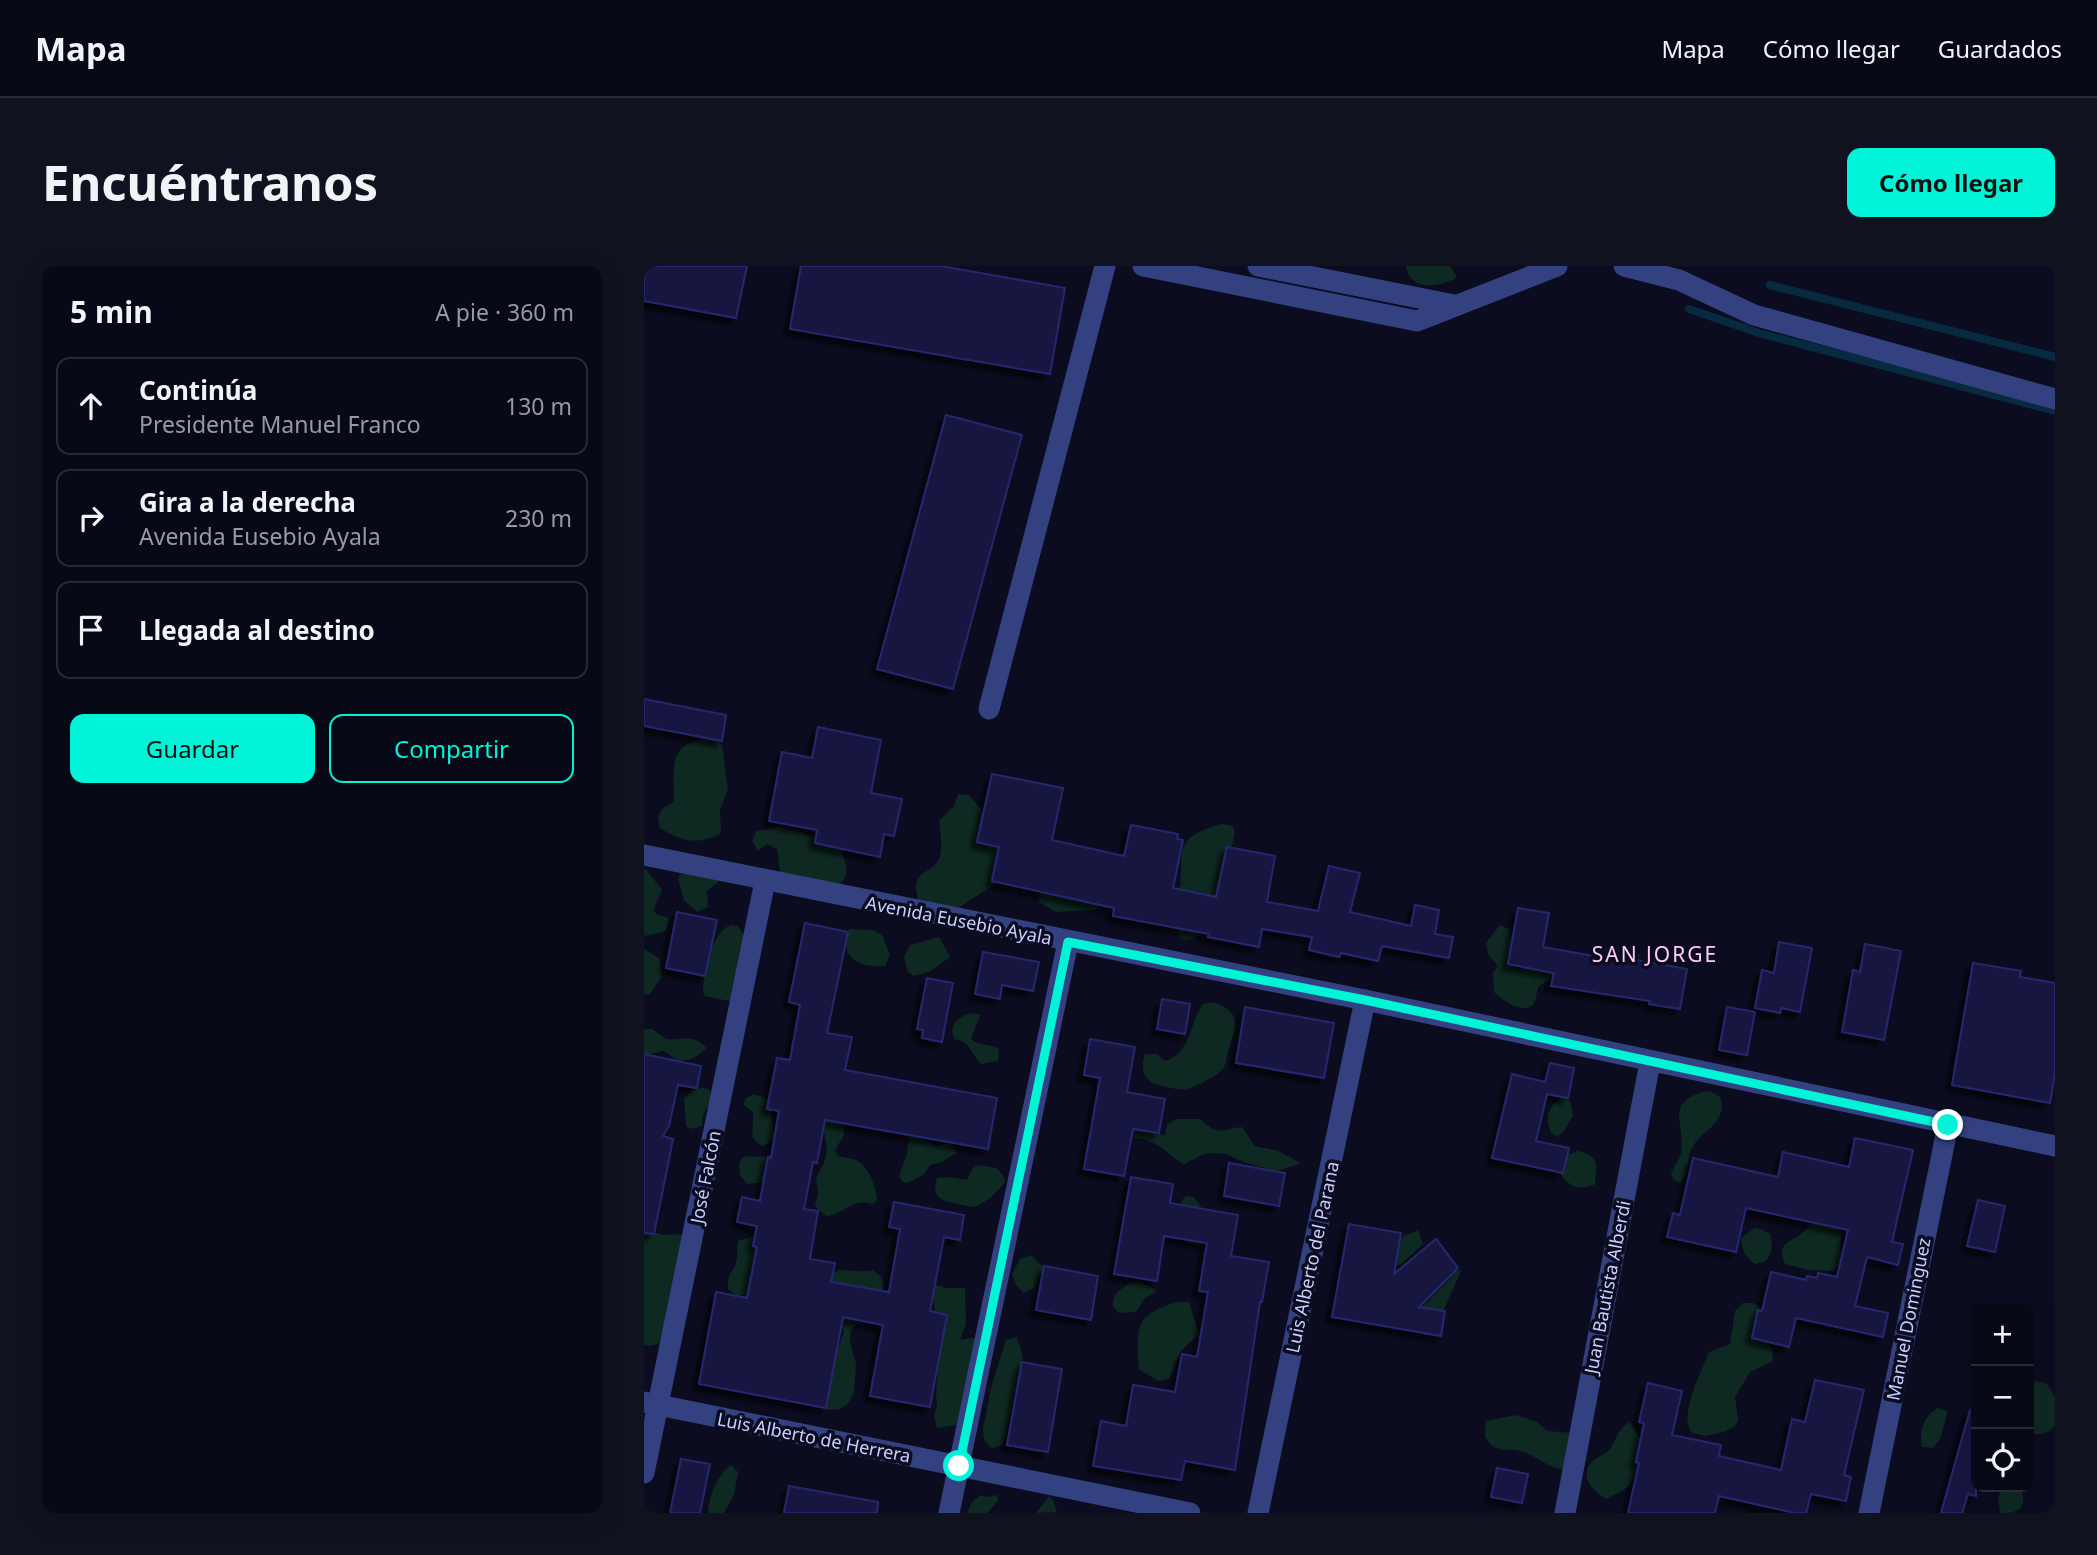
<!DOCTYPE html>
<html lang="es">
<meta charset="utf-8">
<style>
body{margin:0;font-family:"Noto Sans",sans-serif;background:#111220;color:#f1f3f6}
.controls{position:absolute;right:21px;bottom:21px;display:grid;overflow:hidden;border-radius:14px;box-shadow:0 7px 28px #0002}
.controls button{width:63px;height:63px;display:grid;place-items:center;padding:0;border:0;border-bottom:2px solid #292a36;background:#080917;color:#f1f3f6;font:35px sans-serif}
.stop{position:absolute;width:21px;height:21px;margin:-16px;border:5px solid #00f4d7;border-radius:50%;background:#fff}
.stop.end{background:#00f4d7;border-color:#fff;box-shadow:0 2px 7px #0008}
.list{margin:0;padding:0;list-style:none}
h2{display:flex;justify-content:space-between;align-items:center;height:91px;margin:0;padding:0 28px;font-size:30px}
h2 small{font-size:23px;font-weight:400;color:#989aa1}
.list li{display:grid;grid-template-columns:46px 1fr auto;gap:21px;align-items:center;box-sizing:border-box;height:98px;margin:0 14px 14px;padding:0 14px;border:2px solid #292a36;border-radius:14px}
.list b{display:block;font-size:26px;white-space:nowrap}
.list p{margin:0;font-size:23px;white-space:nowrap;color:#989aa1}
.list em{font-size:23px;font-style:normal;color:#989aa1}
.actions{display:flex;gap:14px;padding:21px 28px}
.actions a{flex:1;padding:16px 0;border:2px solid #00f4d7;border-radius:14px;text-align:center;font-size:24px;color:#00f4d7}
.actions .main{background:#00f4d7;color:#111}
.icon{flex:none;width:38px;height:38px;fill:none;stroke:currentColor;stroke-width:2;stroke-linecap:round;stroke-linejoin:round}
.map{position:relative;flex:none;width:1411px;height:1247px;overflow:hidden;border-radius:14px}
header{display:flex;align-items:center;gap:42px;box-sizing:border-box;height:98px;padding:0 35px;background:#080917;border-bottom:2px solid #292a36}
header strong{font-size:33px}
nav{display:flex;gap:38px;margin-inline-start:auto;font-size:24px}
.intro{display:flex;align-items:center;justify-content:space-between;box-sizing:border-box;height:168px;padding:0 42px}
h1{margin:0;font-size:49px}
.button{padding:18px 32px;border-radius:14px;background:#00f4d7;color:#111;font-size:24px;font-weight:700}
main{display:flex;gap:42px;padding:0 42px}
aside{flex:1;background:#080917;border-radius:14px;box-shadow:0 7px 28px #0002}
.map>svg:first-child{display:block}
.green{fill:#0e2922}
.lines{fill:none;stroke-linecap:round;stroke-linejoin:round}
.stream{stroke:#082a41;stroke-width:8}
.building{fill:#161741;stroke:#27286e;stroke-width:2;filter:url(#shadow)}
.minor{stroke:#334181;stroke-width:21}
.route{stroke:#00f4d7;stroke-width:9}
.labels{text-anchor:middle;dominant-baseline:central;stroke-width:7;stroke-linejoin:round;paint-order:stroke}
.street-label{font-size:18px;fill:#c9cfff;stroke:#0b0c1f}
.quarter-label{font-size:21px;letter-spacing:2px;fill:#ffcbf8;stroke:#0b0c1f}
</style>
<header>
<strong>Mapa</strong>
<nav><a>Mapa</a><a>Cómo llegar</a><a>Guardados</a></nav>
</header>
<div class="intro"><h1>Encuéntranos</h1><a class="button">Cómo llegar</a></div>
<main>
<aside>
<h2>5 min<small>A pie · 360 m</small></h2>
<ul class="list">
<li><svg class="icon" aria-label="ahead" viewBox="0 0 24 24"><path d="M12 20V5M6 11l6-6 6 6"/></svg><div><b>Continúa</b><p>Presidente Manuel Franco</p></div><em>130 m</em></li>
<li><svg class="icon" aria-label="right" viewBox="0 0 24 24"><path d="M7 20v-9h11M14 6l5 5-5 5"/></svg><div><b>Gira a la derecha</b><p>Avenida Eusebio Ayala</p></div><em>230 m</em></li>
<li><svg class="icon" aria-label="arrive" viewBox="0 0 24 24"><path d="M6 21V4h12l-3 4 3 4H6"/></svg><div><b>Llegada al destino</b></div></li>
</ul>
<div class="actions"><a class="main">Guardar</a><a>Compartir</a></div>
</aside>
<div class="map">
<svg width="1411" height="1247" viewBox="0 0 1411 1247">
<defs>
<filter id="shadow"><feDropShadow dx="-6" dy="6" stdDeviation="2" flood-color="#0009"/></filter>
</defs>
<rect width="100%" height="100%" fill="#0b0c1f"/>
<g class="green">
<path d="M762 0H806L813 11C797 22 766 26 762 0Z"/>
<path d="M68 472 78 479 84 523 76 544 77 567C55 580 36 575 16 562L14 550 20 541 30 536C30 501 22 476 68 472Z"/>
<path d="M314 528 325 529 346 554H357L362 614 351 618 311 644 275 635C264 600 290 611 296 590 299 580 296 566 295 555L310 540Z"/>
<path d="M577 558 589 560 591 566C589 582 563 662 552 671 548 675 542 674 537 673L531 657 534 623 537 619C537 578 535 571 577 558Z"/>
<path d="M134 561 154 565 197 582C202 599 208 610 191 622L136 606 133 583 123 578 114 585 108 575 112 565Z"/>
<path d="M2 603 18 624 9 645 14 649 25 652 23 663 19 666 0 670V604Z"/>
<path d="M72 605 74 616 63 625 64 641 53 646 40 634 34 612 38 606Z"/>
<path d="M396 624 462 633 451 644 412 646 395 636Z"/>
<path d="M88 659 94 660 104 675 90 736 60 730 59 725C60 707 68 663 88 659Z"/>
<path d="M856 659 866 664C867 674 871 683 863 690L864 696 873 704 884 701 911 705 909 711 895 720C892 725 893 732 890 737 882 751 857 733 850 726L849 707 854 700 844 688 842 677Z"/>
<path d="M205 663 228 664 238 669 246 689 241 700C215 702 194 692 205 663Z"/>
<path d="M295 671 306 691 287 705 270 710 264 706 260 691 266 679Z"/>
<path d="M0 683 15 692 18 710 6 728 0 729Z"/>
<path d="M570 736C599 747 592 762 584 785 582 790 583 797 580 801 573 812 554 818 543 824 519 821 491 820 501 788H512L521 795C547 788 545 757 559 738Z"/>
<path d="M330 747 336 749 327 773C334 780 346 777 355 783L354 795 337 798C331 792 326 779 318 775 313 772 312 777 309 769 305 755 320 748 330 747Z"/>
<path d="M0 763H8L22 773C38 775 50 767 62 782 57 789 44 797 35 794 29 793 25 787 19 785L0 790Z"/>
<path d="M58 822 65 823 68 833 59 849 58 860 47 863 42 860 40 833 47 825Z"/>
<path d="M1062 825 1068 826 1077 832C1082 860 1058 863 1048 882 1042 893 1045 908 1036 917L1029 913 1027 907C1030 901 1035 894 1037 887 1042 856 1019 837 1062 825Z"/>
<path d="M110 828 126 833 130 874 119 880C102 873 111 860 109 846L100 839 101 833Z"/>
<path d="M916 832H922L926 835 929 850 918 868 912 870 907 867C901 850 903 844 916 832Z"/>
<path d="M533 853H556C576 871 575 863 598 861L611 880 634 885 657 897 634 905 602 897 582 888 571 887 560 888 540 898C529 893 523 884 513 879 496 869 476 872 458 872L487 858 510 868 521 869 523 858Z"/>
<path d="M184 854 195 855 199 858 200 869 191 884 193 889C200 893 208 891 214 895 224 900 233 923 233 934L229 938C208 931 199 949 183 950L174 944 171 939 174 928 172 912 180 897 183 885 179 857Z"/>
<path d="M271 870 292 880 307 877 313 887 297 896 286 899 279 909 263 917 258 915 255 910 263 888 265 871Z"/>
<path d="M933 885C955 888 953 900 951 918 934 927 923 919 914 904L922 890Z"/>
<path d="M103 890 122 891 126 900 120 916 103 918 96 909 95 898 98 892Z"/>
<path d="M334 899 353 902 360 911 361 916C354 925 345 934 335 939 330 943 325 940 319 939 304 936 285 935 293 912L305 911 323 914 329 902Z"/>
<path d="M543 930 549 931 556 939 548 957 558 975 556 980 529 970 525 960 539 933Z"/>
<path d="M1169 954 1190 959 1198 967C1193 981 1202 993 1190 1005L1164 1004 1141 998C1132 975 1146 978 1158 967 1163 964 1165 958 1169 954Z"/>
<path d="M0 962 19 969 42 968 22 1071C15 1078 10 1081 0 1079Z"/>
<path d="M1111 962 1117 963 1126 968C1129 980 1129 985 1122 995L1111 998C1102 992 1097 983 1097 972Z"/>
<path d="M774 964 779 978 757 998 741 1004 739 980Z"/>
<path d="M110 970 115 972 106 1028 93 1030 84 1023C83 1011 86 1009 91 1000 94 993 93 982 94 975Z"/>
<path d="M387 989 401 1003 394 1011 390 1022 380 1027 372 1019 368 1008 376 993Z"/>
<path d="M196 1004C208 1004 217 1007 229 1004L237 1011 240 1021 207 1065 206 1076 212 1098 210 1126 205 1137 196 1143 184 1144 175 1138 200 1066 196 1055 186 1049 187 1008Z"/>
<path d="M811 1004 817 1005 798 1048 772 1045 785 1034 797 1013Z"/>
<path d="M486 1017C495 1016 507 1018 512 1026L501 1032 492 1046 475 1047 469 1040C469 1026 475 1025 486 1017Z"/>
<path d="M289 1018 302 1022H321L322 1058 316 1074 328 1072 335 1074 313 1159 293 1162 290 1150 293 1139 292 1128 295 1089 290 1038 289 1033 284 1030Z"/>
<path d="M533 1036H545L555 1069C548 1075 538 1081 534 1091 531 1099 530 1105 525 1113L514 1115 495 1103C493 1062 489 1049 533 1036Z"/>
<path d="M1099 1037H1110L1119 1044 1124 1076 1129 1085 1128 1096 1106 1106 1091 1131 1094 1154 1091 1160 1080 1166 1061 1170 1048 1167C1034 1149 1057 1107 1065 1086L1086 1078 1091 1045Z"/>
<path d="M373 1071 379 1091 362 1168 358 1179 348 1182 340 1174 339 1162 348 1118 362 1074Z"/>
<path d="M1392 1115 1403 1118 1411 1131V1160C1403 1169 1396 1169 1385 1167V1118Z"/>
<path d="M1293 1142 1304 1145 1296 1173 1289 1182 1278 1181C1275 1164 1279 1152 1293 1142Z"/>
<path d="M872 1149 893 1156 903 1165 929 1167 923 1204C904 1203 894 1190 876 1185 869 1183 860 1185 853 1182 848 1181 844 1175 841 1171L842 1155Z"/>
<path d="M986 1156 997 1175 990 1212 983 1222 962 1233C950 1226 935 1211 947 1197 952 1191 961 1189 966 1183 974 1172 972 1164 986 1156Z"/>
<path d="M87 1199 94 1206 90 1229 80 1247H64C65 1230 73 1209 87 1199Z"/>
<path d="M1359 1221H1377C1384 1242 1375 1247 1356 1247L1354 1231Z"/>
<path d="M337 1229 342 1231 353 1229 354 1235 343 1247H323L328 1236Z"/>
<path d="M405 1230 409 1234 413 1246 392 1247Z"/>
</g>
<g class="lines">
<g class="stream">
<path d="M1126 19 1411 91"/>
<path d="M1045 43 1115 67 1411 145"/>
</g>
</g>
<g class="building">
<path d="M0 0H103L92 52 0 35Z"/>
<path d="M157 0H297L421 22 406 108 146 63Z"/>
<path d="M302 149 378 169 309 423 233 403Z"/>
<path d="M0 433 82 449 78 475 0 460Z"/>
<path d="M174 461 237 474 227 527 258 533 250 570 240 568 236 591 171 577 173 564 125 555 138 486 168 492Z"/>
<path d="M348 508 419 522 408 574 480 590 487 559 534 568 533 573 539 574 529 622 572 631 583 581 631 590 623 636 674 645 685 600 716 607 706 646 767 660 771 639 795 644 791 668 809 671 805 692 738 680 734 695 697 687 695 691 665 684 668 671 618 663 615 681 564 671 565 668 469 650 470 642 348 615 355 581 333 576Z"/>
<path d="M874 642 905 647 899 681 961 692 963 683 994 689 993 694 1043 703 1036 743 1005 738 1006 735 907 720 910 707 864 698Z"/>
<path d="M33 646 73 654 61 710 22 702Z"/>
<path d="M161 657 204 666 183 767 208 771 201 804 353 832 344 883 181 854 173 897 169 896 160 943 174 945 166 993 191 997 187 1016 245 1026 256 963 245 961 250 936 320 949 316 974 300 971 286 1045 303 1049 286 1141 226 1130 239 1059 199 1051 182 1142 55 1118 72 1026 103 1032 113 981 109 980 113 960 93 956 98 931 116 935 124 891 127 892 135 845 123 843 133 792 146 794 156 739 145 736Z"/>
<path d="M1135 676 1168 682 1156 746 1137 742 1136 747 1111 742 1118 704 1130 707Z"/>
<path d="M1221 678 1257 685 1240 774 1198 766 1209 704 1216 706Z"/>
<path d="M339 686 395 696 389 725 358 719 356 733 331 728Z"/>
<path d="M1329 697 1377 705 1376 711 1411 717V808L1406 837 1308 819Z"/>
<path d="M283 712 309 717 298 776 278 772 279 764 273 763Z"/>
<path d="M518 733 546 738 541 768 513 763Z"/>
<path d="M601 741 690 757 680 812 592 797Z"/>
<path d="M1083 741 1111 746 1103 789 1075 784Z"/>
<path d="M446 773 491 781 483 826 521 833 515 867 489 863 480 910 440 903 456 812 440 809Z"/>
<path d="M0 788 57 800 53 822 34 819 25 860 19 870 29 873 10 968 0 967Z"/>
<path d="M906 797 930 802 924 832 903 828 892 875 925 882 919 907 848 892 868 808 901 816Z"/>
<path d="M1211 872 1269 884 1248 976 1259 978 1254 999 1223 991 1211 1040 1244 1047 1239 1071 1152 1052 1145 1081 1108 1072 1114 1044 1118 1045 1127 1006 1162 1014 1163 1010 1173 1012 1174 1007 1193 1011 1204 964 1102 942 1092 986 1023 971 1029 947 1036 949 1049 892 1134 911 1139 886 1205 901Z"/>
<path d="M585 897 641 907 635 940 580 930Z"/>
<path d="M487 911 529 918 526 937 594 949 587 990 625 996 618 1036H616L591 1204 541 1195 537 1214 449 1200 457 1155 482 1160 489 1119 531 1126 538 1088 553 1091 564 1026 555 1025 563 977 520 970 513 1015 470 1008Z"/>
<path d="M1334 934 1361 940 1351 986 1323 980Z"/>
<path d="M705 958 757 967 750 1008 792 973 814 1002 775 1041 801 1045 797 1070 688 1051Z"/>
<path d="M400 1000 454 1010 447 1054 392 1044Z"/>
<path d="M378 1096 418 1103 404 1186 363 1179Z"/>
<path d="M1171 1114 1220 1124 1200 1209 1207 1211 1202 1235 1167 1228 1162 1247H1151L1075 1230 1071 1247H984L995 1197 992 1196 1000 1157 995 1156 1004 1117 1038 1125 1028 1169 1077 1179 1075 1190 1137 1204 1148 1153 1161 1156Z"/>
<path d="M1326 1144 1332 1145V1230L1324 1228 1318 1247H1297Z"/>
<path d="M37 1193 66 1198 56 1247H26Z"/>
<path d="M853 1202 884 1208 878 1237 847 1231Z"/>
<path d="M145 1220 234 1236 233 1247H140Z"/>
</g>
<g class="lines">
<g class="minor">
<path d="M499 0 773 55 913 0"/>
<path d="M614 0 810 39"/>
<path d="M980 0 1035 14 1110 49 1411 133"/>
<path d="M345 443 461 0"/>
<path d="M0 589 721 734 1411 880"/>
<path d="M0 1136 546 1247"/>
<path d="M0 1207 121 615"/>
<path d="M305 1247 424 676"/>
<path d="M614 1247 721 734"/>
<path d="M921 1247 1006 796"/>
<path d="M1225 1247 1304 859"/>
</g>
</g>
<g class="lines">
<path class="route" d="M315 1200 424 676 721 734 1304 859"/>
</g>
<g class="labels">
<g class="street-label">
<text transform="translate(315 654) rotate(11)">Avenida Eusebio Ayala</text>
<text transform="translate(61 911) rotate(-79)">José Falcón</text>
<text transform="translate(668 991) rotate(-78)">Luis Alberto del Parana</text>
<text transform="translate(963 1021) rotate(-79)">Juan Bautista Alberdi</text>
<text transform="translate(1264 1053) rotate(-79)">Manuel Dominguez</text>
<text transform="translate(170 1171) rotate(11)">Luis Alberto de Herrera</text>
</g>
<g class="quarter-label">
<text x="1011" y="688">SAN JORGE</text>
</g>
</g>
</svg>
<div class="controls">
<button>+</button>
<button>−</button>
<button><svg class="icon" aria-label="locate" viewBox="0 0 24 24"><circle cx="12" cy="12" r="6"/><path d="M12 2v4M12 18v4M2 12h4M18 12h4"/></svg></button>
</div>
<div class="stop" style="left:315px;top:1200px"></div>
<div class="stop end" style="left:1304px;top:859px"></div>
</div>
</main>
